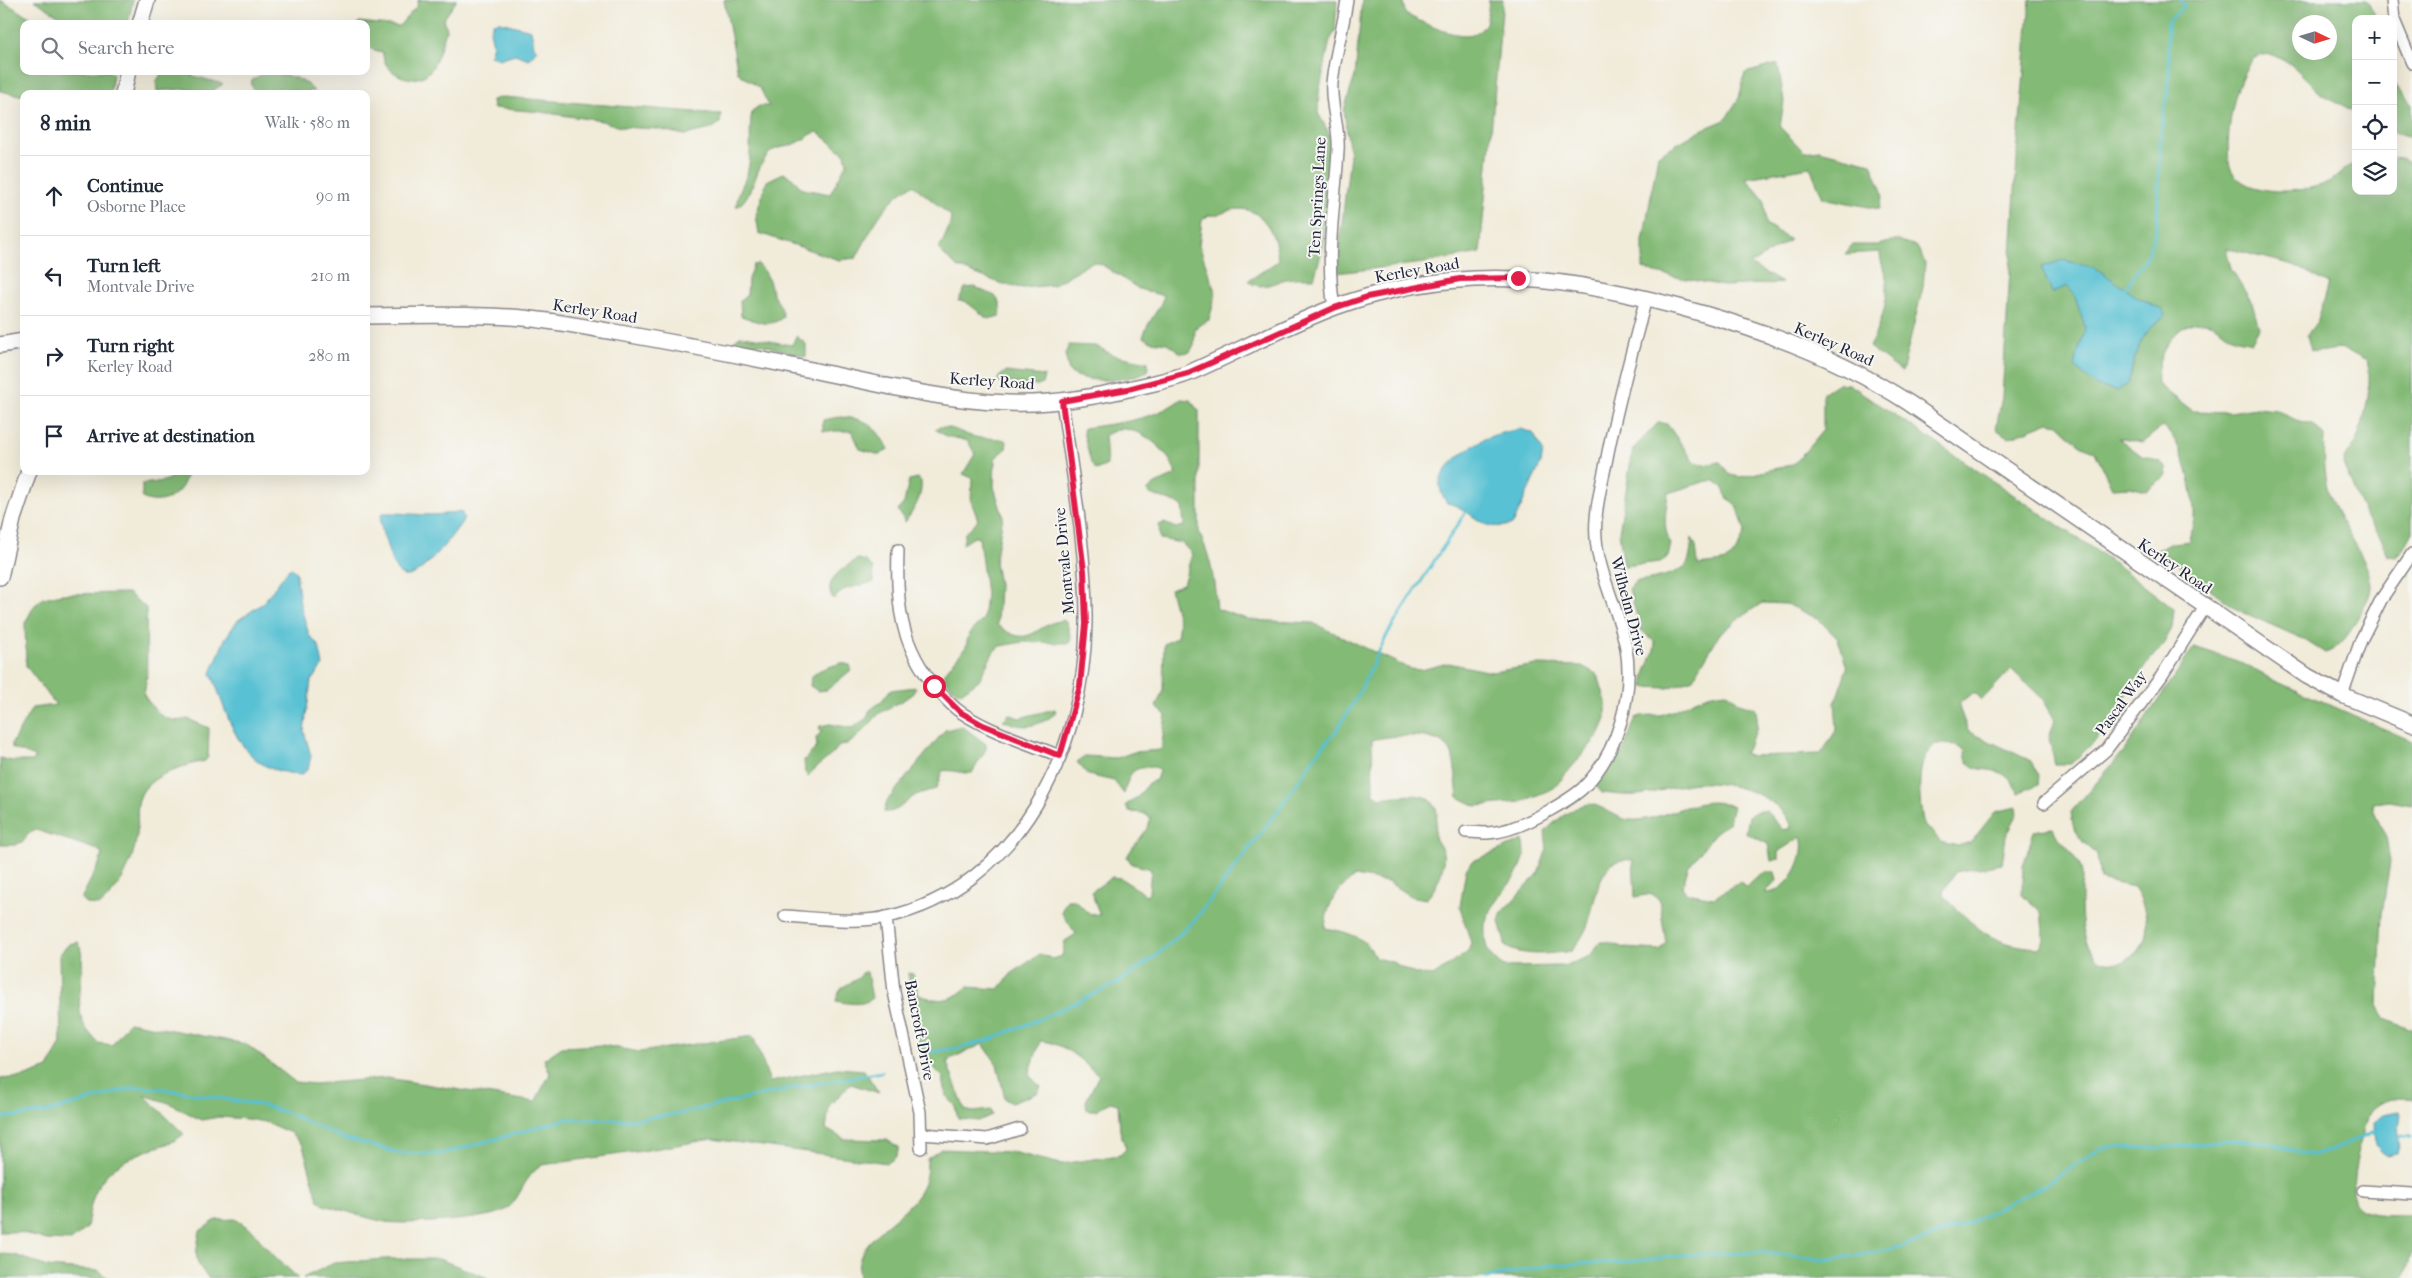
<!DOCTYPE html>
<meta charset="utf-8">
<style>
body{margin:0;font-family:"IM FELL French Canon",serif;background:#f6f6f7;color:#1f2937}
.controls{position:absolute;right:15px;top:15px;display:grid;overflow:hidden;border-radius:10px;box-shadow:0 5px 20px #0002}
.controls button{width:45px;height:45px;display:grid;place-items:center;padding:0;border:0;border-bottom:1px solid #e0e1e3;background:#fff;color:#1f2937;font:25px sans-serif}
.compass{position:absolute;left:2292px;top:15px;width:45px;height:45px;border-radius:50%;background:#fff;box-shadow:0 5px 20px #0002;rotate:94deg}
.stop{position:absolute;width:15px;height:15px;margin:-11px;border:4px solid #e11d48;border-radius:50%;background:#fff}
.stop.end{background:#e11d48;border-color:#fff;box-shadow:0 1px 5px #0008}
.list{margin:0;padding:0;list-style:none}
h2{display:flex;justify-content:space-between;align-items:center;height:65px;margin:0;padding:0 20px;font-size:21px}
h2 small{font-size:16px;font-weight:400;color:#747a83}
.list li{display:grid;grid-template-columns:32px 1fr auto;gap:15px;align-items:center;box-sizing:border-box;height:80px;padding:0 20px;border-top:1px solid #e0e1e3}
.list b{display:block;font-size:19px;white-space:nowrap}
.list p{margin:0;font-size:16px;white-space:nowrap;color:#747a83}
.list em{font-size:16px;font-style:normal;color:#747a83}
.icon{flex:none;width:28px;height:28px;fill:none;stroke:currentColor;stroke-width:2;stroke-linecap:round;stroke-linejoin:round}
.map{position:relative;flex:none;width:2412px;height:1278px;overflow:hidden}
.search{position:absolute;background:#fff;box-shadow:0 5px 20px #0002;left:20px;top:20px;width:350px;height:55px;display:flex;align-items:center;gap:12px;box-sizing:border-box;padding:0 18px;border-radius:10px;color:#747a83;font-size:19px}
.panel{position:absolute;background:#fff;box-shadow:0 5px 20px #0002;left:20px;top:90px;width:350px;height:385px;border-radius:10px}
.map>svg:first-child{display:block}
.forest{fill:#83ba76;stroke:#526e58;fill-rule:evenodd}
.water{fill:#58c1d3;stroke:#3d7287}
.lines{fill:none;stroke-linecap:round;stroke-linejoin:round}
.stream{stroke:#58c1d3;stroke-width:3}
.minor-casing{stroke:#8a868a;stroke-width:14}
.tertiary-casing{stroke:#8a868a;stroke-width:18}
.minor{stroke:#fff;stroke-width:11}
.tertiary{stroke:#fff;stroke-width:15}
.route{stroke:#e11d48;stroke-width:6}
.labels{text-anchor:middle;dominant-baseline:central;stroke-width:4;stroke-linejoin:round;paint-order:stroke}
.street-label{font-size:16px;fill:#22223b;stroke:#f6f6f2}
</style>
<div class="map">
<svg width="2412" height="1278" viewBox="0 0 2412 1278">
<rect width="100%" height="100%" fill="#f6f6f2"/>
<filter id="ink" filterUnits="userSpaceOnUse"><feTurbulence type="fractalNoise" baseFrequency=".02" numOctaves="2"/><feDisplacementMap in="SourceGraphic" scale="10" xChannelSelector="R" yChannelSelector="G"/><feConvolveMatrix kernelMatrix="1 2 1 2 8 2 1 2 1" color-interpolation-filters="sRGB"/></filter>
<filter id="wash" filterUnits="userSpaceOnUse"><feTurbulence type="fractalNoise" baseFrequency=".0096" numOctaves="4" result="noise"/><feDisplacementMap in="SourceGraphic" scale="20" xChannelSelector="R" yChannelSelector="G"/><feGaussianBlur stdDeviation="1.12" result="paint"/><feColorMatrix in="noise" values="0 0 0 0 0 0 0 0 0 0 0 0 0 0 0 0 0 1.4 0 .05"/><feComposite in="paint" operator="in"/></filter>
<g filter="url(#wash)">
<rect width="100%" height="100%" fill="#f1ebd9"/>
<g class="forest">
<path d="M0 0 42 24H24V71H110L113 74 110 94H24V96L0 91Z"/>
<path d="M34 0H133L128 24H72Z"/>
<path d="M418 0H457L443 20 447 28C442 41 438 62 429 72 415 87 382 74 383 53L366 47V24H357L359 22 399 26 417 6Z"/>
<path d="M724 0H1337L1335 32 1330 40 1319 93 1318 113 1330 135 1324 244 1314 278C1305 278 1294 277 1286 279 1272 283 1261 291 1248 281L1278 261C1277 235 1262 203 1231 210 1222 212 1219 217 1209 215L1202 220 1199 245 1216 294 1209 320 1195 328 1194 345 1190 352 1181 353 1167 343 1151 341 1143 337C1147 322 1159 311 1164 296L1139 289 1101 264 1092 262 1053 285 1023 288 1005 285 957 267 939 250 950 225 951 216 913 185C884 199 871 231 856 258L839 260 759 233 756 215 767 181 783 173 791 177 803 189 830 194 847 163 845 154 818 132C808 134 804 141 794 144 787 148 779 146 772 151 754 165 756 194 737 207 736 194 743 186 747 174 753 153 748 132 752 111L759 106H769L760 88 738 73Z"/>
<path d="M1362 0H1403L1405 14C1423 22 1473 51 1486 23 1488 17 1488 7 1489 0H1503L1480 253 1424 263 1336 273 1350 155 1344 110 1355 76Z"/>
<path d="M2030 0H2366L2374 12 2375 19H2356V114C2344 104 2329 100 2317 90 2303 77 2285 51 2262 55 2235 59 2222 149 2231 169 2244 198 2304 194 2328 182 2339 177 2345 167 2356 162V191H2393V158L2401 159 2412 164V532L2402 551 2396 557 2388 556 2381 538 2365 515 2343 464C2345 453 2352 450 2356 441 2365 422 2373 381 2367 361 2360 358 2351 352 2344 350 2332 347 2322 354 2311 351L2307 335 2318 320 2329 284 2294 265 2226 248 2231 268 2252 303 2259 328 2251 342C2245 340 2237 340 2232 337 2222 331 2217 324 2205 322 2175 319 2154 358 2157 384L2193 411 2230 412 2257 408 2276 410 2296 420 2313 424 2324 436C2323 459 2323 479 2331 500 2341 528 2369 555 2371 586 2371 599 2359 614 2354 625 2348 636 2337 650 2325 653L2303 639 2238 610 2157 549 2173 543 2190 541C2191 531 2195 520 2194 510 2192 485 2183 442 2163 426L2142 443 2118 438 2142 456 2160 462 2166 468 2167 476 2146 491 2130 487 2112 488 2095 452 2079 444 2058 424 2049 422 2009 438 1996 429 2002 397 2018 144ZM2300 22H2330V52H2300Z"/>
<path d="M1778 64 1784 101 1780 127 1804 152 1819 150 1871 163 1883 194 1879 209 1823 198 1810 167 1746 178 1764 200 1766 224 1790 240 1750 264 1782 283 1724 286 1655 273 1643 268V241L1658 155 1701 130 1725 120 1739 98 1745 73Z"/>
<path d="M163 71H176L223 84 209 93 186 89 157 91 156 82Z"/>
<path d="M264 73C285 75 300 75 314 91L302 93 279 88 271 94H257L251 85 252 80Z"/>
<path d="M2393 82 2412 105V137L2393 132Z"/>
<path d="M503 97 721 114 720 123 711 129 684 135 658 129 620 127 602 121 541 112 493 108 492 100Z"/>
<path d="M1898 240 1917 247 1925 263 1923 287 1902 372 1869 347C1879 327 1888 306 1887 283 1886 272 1880 264 1880 252L1845 254 1852 245H1877Z"/>
<path d="M758 264C769 275 768 278 772 291 776 303 781 301 783 317 769 329 757 321 741 316L740 301 747 295 748 279 753 265Z"/>
<path d="M974 287 995 296 1000 303V316L988 319 965 301H958L965 288Z"/>
<path d="M740 336C759 337 774 343 792 345L796 336 806 344V357L760 344 740 345 732 342Z"/>
<path d="M1069 345 1096 346 1113 355 1148 362V371C1128 381 1089 385 1069 372L1065 354Z"/>
<path d="M1005 372 1044 376 1042 384 1038 386 999 382 998 378Z"/>
<path d="M1838 383 1849 384 2113 562 2174 609 2172 628 2164 643 2146 665 2099 737 2071 764H2055L2049 738 2055 720 2042 698 2011 669 1982 700 1976 694H1972L1960 702V710L1968 731 2029 760 2039 775 2038 784 2019 793C2015 788 2012 781 2007 777 1993 763 1966 779 1965 750L1951 744H1935C1932 748 1928 752 1925 756 1917 772 1919 811 1925 827L1933 832 1940 842 1958 846 1971 842 1995 812 2016 807 2017 815 2006 836 2002 864 1955 872 1944 891V896C1977 928 1989 945 2039 948L2044 940 2041 912 2022 894 2023 866 2034 831 2052 828C2061 843 2076 852 2081 869 2083 874 2082 882 2081 888 2081 914 2080 941 2099 961 2108 962 2119 964 2127 960 2155 946 2149 909 2134 887L2100 880 2097 854C2079 839 2074 836 2071 812L2124 751 2194 647 2238 661 2273 680 2412 741V805L2390 801 2373 803 2374 811 2386 836 2390 862 2382 914 2378 1004 2385 1019 2409 1029H2412V1099C2397 1096 2376 1100 2368 1113 2364 1131 2344 1195 2358 1207 2369 1217 2393 1214 2407 1215L2412 1217V1252L2404 1278H859C851 1239 902 1221 919 1193 926 1182 927 1172 927 1159L941 1149 1012 1152 1061 1164 1120 1155 1126 1149 1120 1131 1118 1104 1110 1102 1096 1110H1087L1086 1101 1099 1075C1081 1061 1064 1042 1040 1041L1029 1075 1041 1087 1037 1093 1012 1103 1005 1099 997 1064 983 1044 950 1059 947 1063 965 1110 973 1112 991 1110 992 1115 978 1121 958 1119 955 1105 946 1096 943 1077 928 1062 917 1039 908 973 913 974 919 995C940 1002 951 1002 967 987L999 989 1011 974 1040 954 1053 959 1062 956 1065 941 1076 934 1061 912 1067 900H1075L1088 913 1100 915 1091 892 1112 877 1120 878 1146 895 1149 892 1151 869 1132 864 1127 857C1135 841 1146 836 1151 818L1143 813 1129 812 1126 805 1140 795 1148 783 1156 780 1159 771 1156 767C1131 767 1130 771 1124 794L1114 781 1088 775 1077 762 1085 756 1117 758 1134 752 1161 750 1166 715 1156 707 1163 690 1164 644 1177 637 1179 623 1170 589 1183 584 1192 554 1182 543 1160 539 1159 525 1164 523 1176 528 1184 526 1182 505 1150 494 1147 491 1155 484 1176 475C1171 453 1146 431 1124 429 1118 428 1111 433 1105 435L1107 465 1096 470 1091 463 1083 432 1084 428C1117 423 1155 420 1181 399L1190 400 1199 411V533C1212 558 1214 582 1217 609L1250 620 1313 623 1410 669 1421 670 1448 663 1492 672 1536 665 1582 666 1598 675 1606 702V719L1599 735 1554 788 1521 802 1476 806 1458 797C1456 784 1456 767 1452 754 1443 730 1391 735 1372 740L1373 793 1380 798C1391 797 1421 792 1429 799 1442 810 1435 821 1435 835 1435 842 1442 846 1443 853 1446 867 1436 890 1426 899L1410 896 1388 882 1355 876C1336 892 1327 903 1325 928 1346 932 1367 936 1375 958L1392 962 1415 974 1433 976 1468 952 1471 943 1460 907 1466 869 1473 861 1523 840C1534 871 1493 893 1486 921 1484 925 1485 931 1485 936 1485 950 1492 959 1504 967L1565 966 1590 956 1600 942H1608L1624 948 1660 950 1666 943 1659 899 1652 894 1635 897 1633 860C1594 854 1597 908 1585 931 1582 938 1576 945 1572 951 1552 954 1524 957 1506 947L1499 921 1502 912 1538 874 1547 849 1545 832C1554 821 1570 810 1583 805 1597 800 1614 818 1629 820 1663 823 1701 790 1733 807L1728 823 1714 834 1689 866 1682 887 1687 893 1714 898 1740 881 1746 887C1756 877 1760 871 1775 872L1777 881 1765 893C1789 894 1808 855 1801 837L1779 851V859L1771 861 1768 844 1746 833 1749 816 1757 811H1766L1783 830 1791 828C1782 794 1728 781 1697 783 1677 784 1657 794 1637 795 1626 796 1613 794 1602 793L1596 786 1598 778 1623 751 1636 718C1646 713 1654 717 1664 714 1688 707 1699 693 1727 692L1739 703 1755 708C1761 726 1754 738 1744 753L1751 756 1821 754 1837 729 1835 703 1847 668 1838 639 1818 619 1787 604 1762 603 1741 617 1719 635 1693 679 1668 688 1644 687C1642 671 1655 658 1655 642L1641 630 1629 589 1636 581C1649 580 1683 574 1688 562 1691 555 1691 545 1692 538L1696 546 1698 565C1732 561 1731 564 1745 532L1738 508 1728 499 1722 487 1715 481H1707L1668 493C1666 510 1662 529 1671 544L1668 557 1660 562 1624 566 1619 532 1633 449 1659 422 1667 424 1694 462 1703 465 1720 462 1730 475 1740 477 1791 465 1798 460 1823 430V393Z"/>
<path d="M839 417C866 418 875 424 888 449L880 455 860 449 852 431H823V420Z"/>
<path d="M940 427C956 427 961 434 975 437 986 440 996 436 1007 441L1006 449 995 458 994 487 1003 516 995 563 999 584 997 625C1032 651 1032 625 1063 620L1067 623 1071 639 1069 643 1023 642 1000 646 994 651 979 680 961 693 957 692C951 686 943 681 945 672L966 647 968 637 972 630 983 620 986 594 979 538 974 537 963 544 965 533 978 520 971 501 972 478 963 474 975 454 968 441 946 436 935 429Z"/>
<path d="M174 471H187C185 494 162 508 142 498V484L164 481 172 477Z"/>
<path d="M918 478 921 481C923 496 914 510 905 522L898 510 904 503 909 480Z"/>
<path d="M858 559 866 561 873 568 874 582 845 589 833 599C822 580 843 568 858 559Z"/>
<path d="M128 593 146 608 147 676 144 695C155 712 166 725 188 719L209 728 208 757 205 761C185 765 148 775 140 797 135 808 139 823 137 835 133 862 121 888 100 905L88 904 81 899 100 862 102 853 98 850 36 830 28 834 24 841 15 845H0V758L12 761H34L35 757 12 748V743L32 708 56 705 26 666 25 623 34 606 43 598 62 594Z"/>
<path d="M841 663 850 665 851 670 827 690 818 691 810 686 811 677 820 670Z"/>
<path d="M916 687 912 695 880 713 856 738 848 744 840 745C831 758 818 764 808 776L805 773 804 760 817 747 816 738 822 731 819 730 820 726 830 724 852 728 867 718 870 710 881 702 890 690Z"/>
<path d="M1055 709 1056 713C1038 727 1024 730 1003 720L1009 714 1019 718Z"/>
<path d="M962 726 986 744V749L972 773C961 774 953 769 942 771L936 789C930 791 922 792 916 795 905 801 899 813 884 812L887 801 945 730Z"/>
<path d="M78 942C89 965 74 996 82 1020 84 1028 93 1037 98 1043L112 1045 129 1022 246 1044 295 1082 314 1084 387 1078 535 1102 550 1074 544 1059 562 1047 602 1045 639 1052 753 1036 770 1082 837 1068 864 1070 879 1093 851 1084 829 1106 826 1129 844 1139 887 1140 898 1147C899 1156 894 1159 887 1163L712 1139 642 1151 542 1165C523 1177 521 1198 507 1209 493 1220 405 1225 386 1222 365 1218 344 1210 324 1205L318 1199 303 1146 291 1133 265 1122 247 1119 219 1117 201 1120 169 1103 144 1095 184 1134C169 1146 163 1144 146 1151 105 1167 92 1184 87 1228L71 1241 47 1240 20 1232H0V1079L23 1077 48 1068 61 1043 59 955 69 944Z"/>
<path d="M863 972H867L872 998C863 1007 847 1003 836 1001 840 980 855 986 863 972Z"/>
<path d="M235 1219 252 1230 268 1250 298 1278H209C192 1260 196 1255 200 1231L216 1220Z"/>
<path d="M0 1254 15 1255 47 1267 99 1271 108 1278H1Z"/>
<path d="M385 1259H439L488 1278H303L334 1263Z"/>
</g>
<g class="water">
<path d="M500 22 531 30 534 46 537 50 529 59 515 54 499 59 490 55 493 44 490 31 493 23Z"/>
<path d="M2063 260 2096 268 2135 296 2162 309 2165 316C2138 334 2135 355 2128 384L2116 391 2097 386 2074 367 2085 328 2074 294 2067 286 2052 293 2041 267Z"/>
<path d="M1521 429 1533 433 1543 451 1541 463 1513 524C1480 535 1473 508 1447 503 1443 497 1439 490 1440 482 1443 465 1473 444 1487 438 1498 433 1510 431 1521 429Z"/>
<path d="M461 511 464 519C455 532 421 580 404 576 394 573 390 555 387 546 384 537 378 522 382 513 412 512 430 519 461 511Z"/>
<path d="M292 568 296 572 300 604 309 635 319 646 323 665 311 681 304 731 311 756 308 769 301 775C290 773 279 772 270 768 233 752 225 705 211 673L225 639 237 621 263 603 288 570Z"/>
<path d="M2399 1112 2401 1115C2397 1132 2403 1137 2397 1154L2386 1156 2375 1145 2374 1122 2383 1115Z"/>
</g>
<g class="lines">
<g class="stream">
<path d="M2125 289 2148 255 2157 225 2160 140 2169 77 2167 22 2185 6 2180 0"/>
<path d="M923 1053 959 1048 989 1040 1040 1019 1117 983 1155 957 1194 921 1274 816 1319 751 1337 730 1358 695 1388 633 1467 510"/>
<path d="M0 1118 48 1112 135 1087 163 1089 261 1105 285 1112 343 1138 400 1153 441 1154 568 1119 631 1120 683 1113 787 1089 882 1072"/>
<path d="M2398 1135 2412 1136"/>
<path d="M1486 1278 1550 1265 1625 1262 1689 1255 1765 1252 1823 1260 1861 1255 1904 1246 1973 1221 2042 1186 2104 1147 2161 1148 2239 1140 2270 1143 2299 1153 2315 1155 2330 1151 2373 1133H2379"/>
</g>
</g>
</g>
<g filter="url(#ink)">
<g class="lines">
<defs>
<g id="minor">
<path d="M2392 0 2394 20 2412 63"/>
<path d="M1334 308C1325 253 1335 205 1338 151 1340 128 1330 106 1332 83 1335 55 1343 28 1347 0"/>
<path d="M898 550C896 604 900 646 937 689 944 697 952 707 962 713 991 732 1027 743 1060 756"/>
<path d="M2342 695 2361 640 2382 598 2412 554"/>
<path d="M2044 803 2106 750 2161 677 2205 607"/>
<path d="M1466 832C1473 832 1481 833 1488 833 1508 832 1529 822 1545 813 1559 805 1572 798 1583 788 1618 753 1634 695 1626 648 1618 604 1592 565 1596 519 1597 500 1602 482 1606 463 1616 408 1632 352 1646 298"/>
<path d="M785 916C816 918 857 924 887 917 1019 888 1085 748 1086 623 1087 552 1072 472 1062 401"/>
<path d="M886 917 894 992 920 1112 921 1148"/>
<path d="M922 1134 987 1139 1020 1129"/>
<path d="M2363 1191 2412 1194"/>
</g>
<g id="tertiary">
<path d="M140 24 147 0"/>
<path d="M123 94 128 71"/>
<path d="M366 316C414 315 463 314 510 317 545 319 579 326 614 332 671 342 729 353 787 365 859 379 934 400 1008 403 1056 405 1104 395 1150 384 1163 381 1177 378 1189 373 1237 352 1285 326 1335 307 1463 260 1576 277 1704 314 1776 335 1846 362 1909 403L2307 676 2342 695 2412 724"/>
<path d="M0 345 24 341"/>
<path d="M0 577 13 519 29 471"/>
</g>
</defs>
<use href="#minor" class="minor-casing"/>
<use href="#tertiary" class="tertiary-casing"/>
<use href="#minor" class="minor"/>
<use href="#tertiary" class="tertiary"/>
</g>
</g>
<g class="lines" filter="url(#ink)">
<path class="route" d="M934 686 960 712 983 725 1060 756 1080 686 1086 624 1084 571 1062 401 1128 389 1188 373 1334 308 1367 297 1460 279 1518 278"/>
</g>
<g class="labels">
<g class="street-label">
<text transform="translate(1317 197) rotate(-87)">Ten Springs Lane</text>
<text transform="translate(1417 270) rotate(-10)">Kerley Road</text>
<text transform="translate(595 311) rotate(9)">Kerley Road</text>
<text transform="translate(1834 344) rotate(24)">Kerley Road</text>
<text transform="translate(992 381) rotate(4)">Kerley Road</text>
<text transform="translate(1064 561) rotate(-95)">Montvale Drive</text>
<text transform="translate(2175 566) rotate(34)">Kerley Road</text>
<text transform="translate(1629 606) rotate(75)">Wilhelm Drive</text>
<text transform="translate(2121 703) rotate(-54)">Pascal Way</text>
<text transform="translate(920 1030) rotate(79)">Bancroft Drive</text>
</g>
</g>
</svg>
<div class="controls">
<button>+</button>
<button>−</button>
<button><svg class="icon" aria-label="locate" viewBox="0 0 24 24"><circle cx="12" cy="12" r="6"/><path d="M12 2v4M12 18v4M2 12h4M18 12h4"/></svg></button>
<button><svg class="icon" aria-label="layers" viewBox="0 0 24 24"><path d="M12 4l9 5-9 5-9-5zM3 14l9 5 9-5"/></svg></button>
</div>
<svg class="compass" viewBox="-18 -18 36 36"><path d="M0-13l5 13h-10z" fill="#e53935"/><path d="M0 13l5-13h-10z" fill="#747a83"/></svg>
<div class="stop" style="left:934px;top:686px"></div>
<div class="stop end" style="left:1518px;top:278px"></div>
<div class="search"><svg class="icon" aria-label="search" viewBox="0 0 24 24"><circle cx="10" cy="10" r="6"/><path d="M15 15l6 6"/></svg>Search here</div>
<section class="panel">
<h2>8 min<small>Walk · 580 m</small></h2>
<ul class="list">
<li><svg class="icon" aria-label="ahead" viewBox="0 0 24 24"><path d="M12 20V5M6 11l6-6 6 6"/></svg><div><b>Continue</b><p>Osborne Place</p></div><em>90 m</em></li>
<li><svg class="icon" aria-label="left" viewBox="0 0 24 24"><path d="M17 20v-9H6M10 6l-5 5 5 5"/></svg><div><b>Turn left</b><p>Montvale Drive</p></div><em>210 m</em></li>
<li><svg class="icon" aria-label="right" viewBox="0 0 24 24"><path d="M7 20v-9h11M14 6l5 5-5 5"/></svg><div><b>Turn right</b><p>Kerley Road</p></div><em>280 m</em></li>
<li><svg class="icon" aria-label="arrive" viewBox="0 0 24 24"><path d="M6 21V4h12l-3 4 3 4H6"/></svg><div><b>Arrive at destination</b></div></li>
</ul>
</section>
</div>
